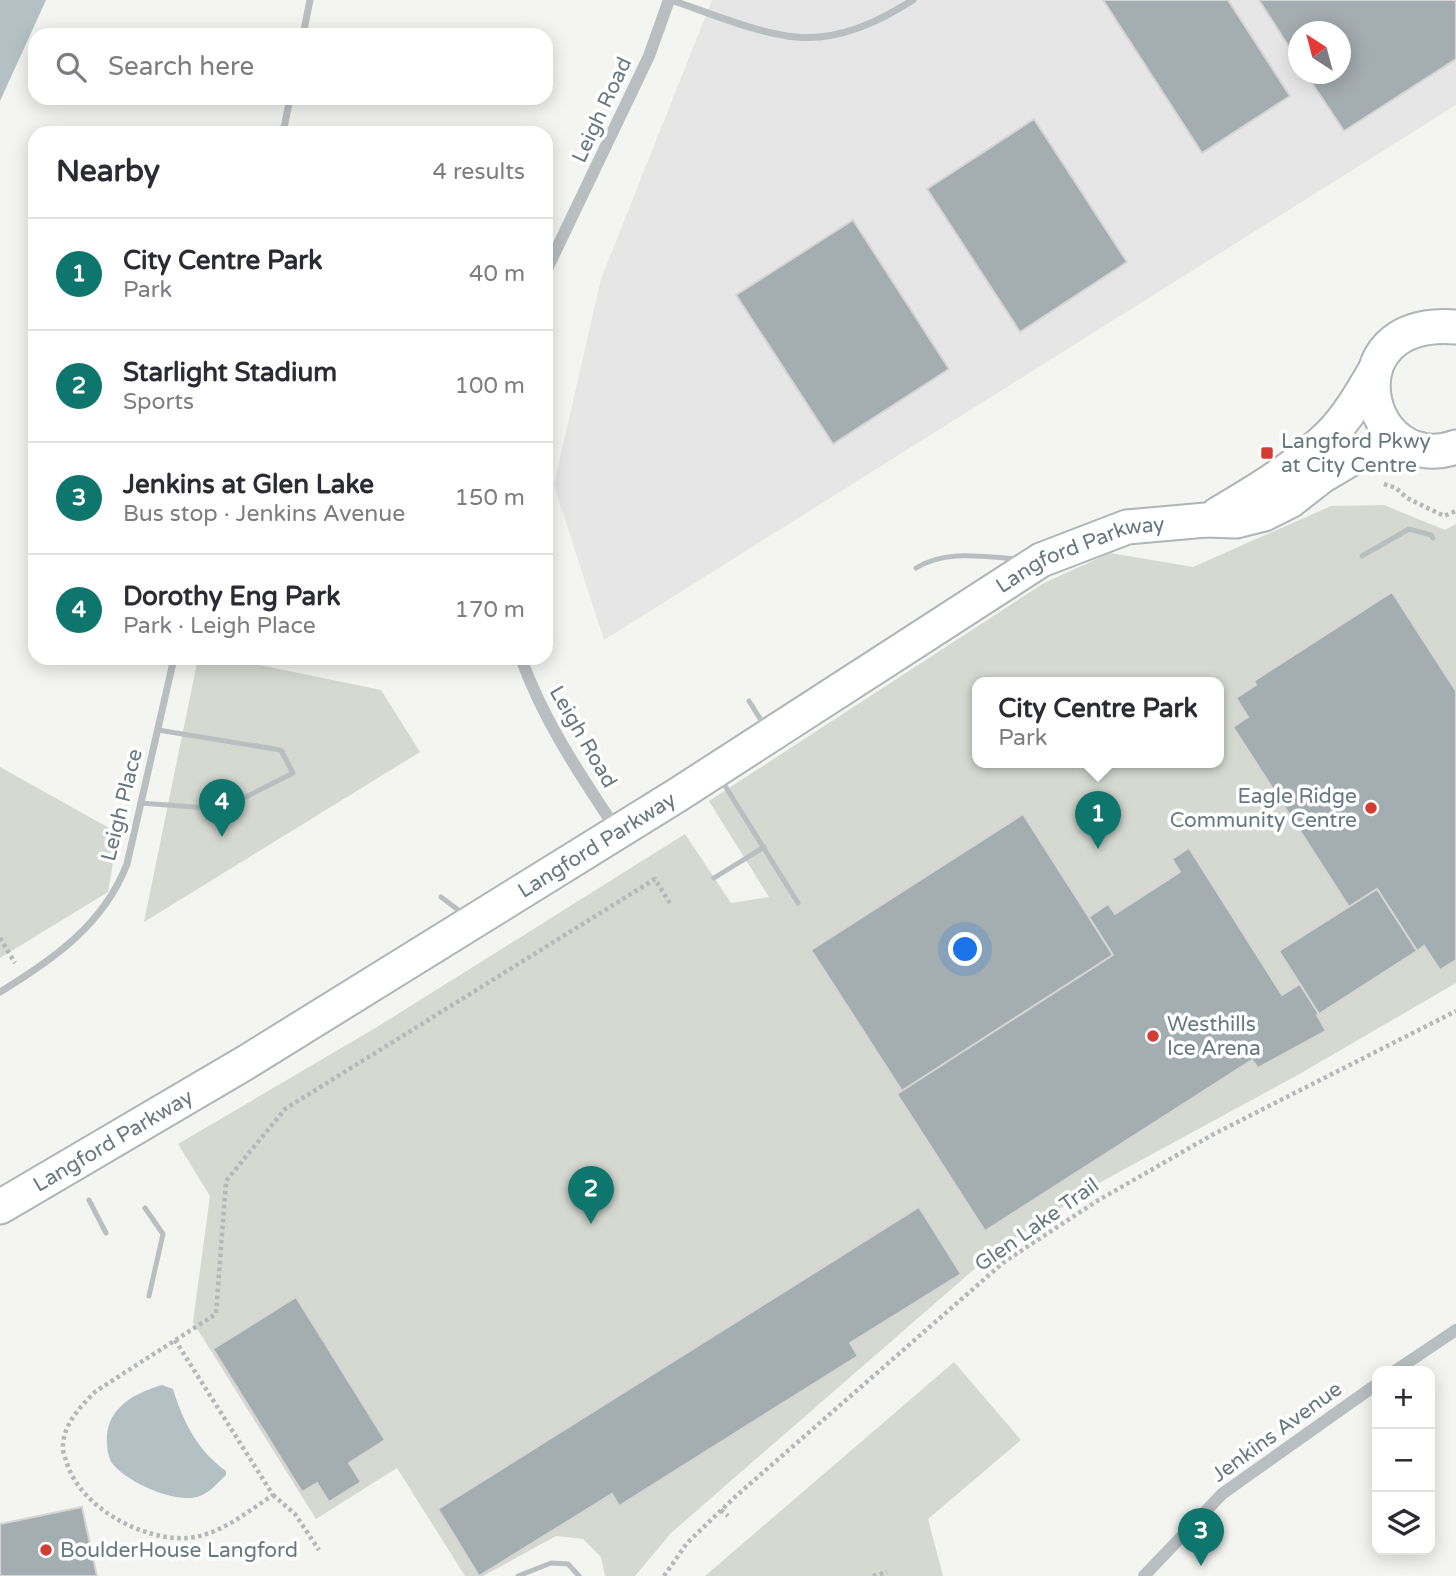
<!DOCTYPE html>
<meta charset="utf-8">
<style>
body{margin:0;font-family:"Varela Round",sans-serif;background:#f2f2f3;color:#2b2b33}
.controls{position:absolute;right:21px;bottom:21px;display:grid;overflow:hidden;border-radius:14px;box-shadow:0 4px 18px #0003}
.controls button{width:63px;height:63px;display:grid;place-items:center;padding:0;border:0;border-bottom:2px solid #e1e1e2;background:#fff;color:#2b2b33;font:35px sans-serif}
.compass{position:absolute;left:1288px;top:21px;width:63px;height:63px;border-radius:50%;background:#fff;box-shadow:0 4px 18px #0003;rotate:324deg}
.you{position:absolute;left:966px;top:950px;width:24px;height:24px;margin:-18px;border:5px solid #fff;border-radius:50%;background:#1a73e8;box-shadow:0 0 0 10px #1a73e833}
.badge{display:grid;place-items:center;width:46px;height:46px;border-radius:50%;background:#0f766e;color:#fff;font-size:23px;font-weight:700}
.pin{position:absolute;translate:-50% -58px;filter:drop-shadow(0 2px 4px #0008)}
.pin::after{content:'';position:absolute;top:37px;width:24px;height:21px;background:inherit;clip-path:polygon(0 0,100% 0,50% 100%)}
.popup{position:absolute;left:972px;top:677px;width:252px;height:91px;box-sizing:border-box;display:grid;place-content:center;border-radius:14px;background:#fff;filter:drop-shadow(0 2px 5px #0005);font-size:23px;white-space:nowrap;color:#7c7c81}
.popup b{font-size:26px;color:#2b2b33}
.popup::after{content:'';position:absolute;left:50%;top:100%;margin-left:-14px;border:14px solid transparent;border-top-color:#fff}
.list{margin:0;padding:0;list-style:none}
h2{display:flex;justify-content:space-between;align-items:center;height:91px;margin:0;padding:0 28px;font-size:30px}
h2 small{font-size:23px;font-weight:400;color:#7c7c81}
.list li{display:grid;grid-template-columns:46px 1fr auto;gap:21px;align-items:center;box-sizing:border-box;height:112px;padding:0 28px;border-top:2px solid #e1e1e2}
.list b{display:block;font-size:26px;white-space:nowrap}
.list p{margin:0;font-size:23px;white-space:nowrap;color:#7c7c81}
.list em{font-size:23px;font-style:normal;color:#7c7c81}
.icon{flex:none;width:38px;height:38px;fill:none;stroke:currentColor;stroke-width:2;stroke-linecap:round;stroke-linejoin:round}
.map{position:relative;flex:none;width:1456px;height:1576px;overflow:hidden}
.search{position:absolute;background:#fff;box-shadow:0 4px 18px #0003;left:28px;top:28px;width:525px;height:77px;display:flex;align-items:center;gap:18px;box-sizing:border-box;padding:0 24px;border-radius:21px;color:#7c7c81;font-size:26px}
.panel{position:absolute;background:#fff;box-shadow:0 4px 18px #0003;left:28px;top:126px;width:525px;height:539px;border-radius:21px}
.map>svg:first-child{display:block}
.built{fill:#e5e6e5;fill-rule:evenodd}
.green{fill:#d5d9d1;fill-rule:evenodd}
.water{fill:#b4c1c4}
.building{fill:#a4adb0;stroke:#d6d5d4;stroke-width:2}
.lines{fill:none;stroke-linecap:round;stroke-linejoin:round}
.secondary-casing{stroke:#aeb5b8;stroke-width:37}
.path{stroke:#b4b8ba;stroke-width:4.5;stroke-dasharray:3.5 3.5;stroke-linecap:butt}
.service{stroke:#b9bfc1;stroke-width:5}
.minor{stroke:#b9bfc1;stroke-width:7}
.tertiary{stroke:#b9bfc1;stroke-width:12}
.secondary{stroke:#fff;stroke-width:33}
.poi-dot{fill:#d33c32;stroke:#fff;stroke-width:2.5}
.labels{text-anchor:middle;dominant-baseline:central;stroke-width:7;stroke-linejoin:round;paint-order:stroke}
.street-label{font-size:21px;fill:#667980;stroke:#fff}
.poi-label{font-size:21px;fill:#667980;stroke:#fff;text-anchor:start}
</style>
<div class="map">
<svg width="1456" height="1576" viewBox="0 0 1456 1576">
<rect width="100%" height="100%" fill="#f4f4f1"/>
<path class="built" d="M712 0H1456V105L604 640 554 485 601 279ZM1298 32H1340V74H1298Z"/>
<g class="green">
<path d="M1384 505 1445 530 1456 524V983L1296 1076 1099 1183 994 1252 671 1533 635 1576H605L601 1557 583 1539 556 1536 483 1576H465L397 1468 316 1519 193 1322 210 1196 178 1144 377 1027 685 834 731 903 769 897 709 801 1044 583 1110 553 1193 567 1331 506ZM977 683H1219V763H977Z"/>
<path d="M198 658H226L381 690 420 752 144 922Z"/>
<path d="M0 767 118 833 108 892 0 958Z"/>
<path d="M954 1362 1021 1440 928 1519 943 1576H705Z"/>
</g>
<g class="water">
<path d="M0 0H46L0 101Z"/>
<path d="M162 1385 173 1389C183 1422 198 1451 226 1471V1475C218 1483 210 1492 200 1496 177 1505 126 1482 112 1463 108 1457 107 1448 107 1442 105 1409 134 1393 162 1385Z"/>
</g>
<g class="building">
<path d="M1103 0H1228L1290 96 1202 153Z"/>
<path d="M1259 0H1456V59L1344 131 1306 74H1340V32H1298V61Z"/>
<path d="M1034 119 1127 262 1020 332 927 189Z"/>
<path d="M853 220 949 369 833 444 736 295Z"/>
<path d="M1392 592 1456 691V960L1440 970 1424 946 1417 951 1377 889 1349 907 1233 727 1248 717 1236 698 1256 685 1254 681Z"/>
<path d="M1023 814 1113 955 902 1091 811 950Z"/>
<path d="M1189 848 1282 995 1300 984 1319 1014 1317 1015 1326 1031 1258 1068 1252 1060 985 1231 897 1094 1113 955 1089 917 1108 904 1115 914 1180 872 1172 859Z"/>
<path d="M1377 889 1417 951 1319 1014 1279 951Z"/>
<path d="M919 1207 961 1274 850 1343 858 1356 619 1506 612 1494 479 1576 438 1509Z"/>
<path d="M296 1297 385 1440 349 1463 361 1482 329 1502 317 1483 302 1492 213 1349Z"/>
<path d="M82 1507 97 1576H0V1524Z"/>
</g>
<g class="lines">
<defs>
<g id="secondary">
<path d="M1456 327C1327 317 1366 479 1456 447"/>
<path d="M1218 514C1257 491 1297 467 1330 435 1348 417 1361 394 1374 372"/>
<path id="s1" d="M0 1207 245 1063 679 794 1041 560 1127 527 1206 520 1236 521 1264 514 1290 501 1322 476 1354 457 1379 450 1419 449"/>
</g>
</defs>
<use href="#secondary" class="secondary-casing"/>
<g class="path">
<path d="M1384 484 1396 488 1407 498 1444 516 1456 511"/>
<path d="M0 938 15 963"/>
<path d="M175 1340 273 1495C247 1512 220 1535 188 1538 141 1541 78 1506 66 1460 64 1455 62 1449 63 1444 65 1422 81 1406 96 1391L216 1314 226 1181 285 1109 655 879 671 905"/>
<path d="M273 1495 295 1514 319 1550"/>
<path d="M721 1510 728 1516"/>
<path d="M664 1576 687 1543 736 1496 1004 1262 1097 1201 1212 1135 1456 1011"/>
<path d="M873 1576 887 1572"/>
</g>
<g class="service">
<path d="M1362 556 1409 529 1431 535 1433 538"/>
<path d="M916 568C946 549 984 557 1017 559"/>
<path d="M749 701 764 725"/>
<path d="M722 781 798 903"/>
<path d="M140 803 222 809 293 773 281 750 158 730"/>
<path d="M714 878 764 847"/>
<path d="M441 897 465 915"/>
<path d="M89 1200 106 1233"/>
<path d="M145 1208 163 1234 149 1296"/>
<path d="M518 1576 551 1563 568 1564 579 1576"/>
</g>
<g class="minor">
<path d="M671 0C707 12 759 34 796 37 839 41 878 22 913 0"/>
<path d="M303 35 310 0"/>
<path d="M283 133 290 98"/>
<path d="M0 992C54 959 104 924 127 864L174 658"/>
</g>
<g class="tertiary">
<path d="M546 271 649 56 669 0"/>
<path d="M521 658C544 722 581 776 618 832"/>
<path d="M1395 1371 1456 1330"/>
<path d="M1144 1576 1222 1494 1377 1384"/>
</g>
<use href="#secondary" class="secondary"/>
</g>
<g class="poi-dot">
<rect x="1260" y="446" width="14" height="14" rx="3.5"/>
<circle cx="1371" cy="808" r="7"/>
<circle cx="1153" cy="1036" r="7"/>
<circle cx="46" cy="1550" r="7"/>
</g>
<g class="labels">
<g class="street-label">
<text transform="translate(602 110) rotate(-65)">Leigh Road</text>
<text stroke="none"><textPath href="#s1" startOffset="1265">Langford Parkway</textPath></text>
<text transform="translate(583 737) rotate(60)">Leigh Road</text>
<text transform="translate(122 805) rotate(-76)">Leigh Place</text>
<text stroke="none"><textPath href="#s1" startOffset="698">Langford Parkway</textPath></text>
<text stroke="none"><textPath href="#s1" startOffset="131">Langford Parkway</textPath></text>
<text transform="translate(1037 1225) rotate(-35)">Glen Lake Trail</text>
<text transform="translate(1277 1432) rotate(-36)">Jenkins Avenue</text>
</g>
<g class="poi-label">
<text x="1281" y="441">Langford Pkwy<tspan x="1281" dy="24">at City Centre</tspan></text>
<text x="1357" y="796" text-anchor="end">Eagle Ridge<tspan x="1357" dy="24">Community Centre</tspan></text>
<text x="1167" y="1024">Westhills<tspan x="1167" dy="24">Ice Arena</tspan></text>
<text x="60" y="1550">BoulderHouse Langford</text>
</g>
</g>
</svg>
<div class="controls">
<button>+</button>
<button>−</button>
<button><svg class="icon" aria-label="layers" viewBox="0 0 24 24"><path d="M12 4l9 5-9 5-9-5zM3 14l9 5 9-5"/></svg></button>
</div>
<svg class="compass" viewBox="-18 -18 36 36"><path d="M0-13l5 13h-10z" fill="#e53935"/><path d="M0 13l5-13h-10z" fill="#7c7c81"/></svg>
<div class="you"></div>
<div class="pin badge" style="left:1098px;top:849px">1</div>
<div class="popup"><b>City Centre Park</b>Park</div>
<div class="pin badge" style="left:591px;top:1224px">2</div>
<div class="pin badge" style="left:1201px;top:1566px">3</div>
<div class="pin badge" style="left:222px;top:837px">4</div>
<div class="search"><svg class="icon" aria-label="search" viewBox="0 0 24 24"><circle cx="10" cy="10" r="6"/><path d="M15 15l6 6"/></svg>Search here</div>
<section class="panel">
<h2>Nearby<small>4 results</small></h2>
<ul class="list">
<li><span class="badge">1</span><div><b>City Centre Park</b><p>Park</p></div><em>40 m</em></li>
<li><span class="badge">2</span><div><b>Starlight Stadium</b><p>Sports</p></div><em>100 m</em></li>
<li><span class="badge">3</span><div><b>Jenkins at Glen Lake</b><p>Bus stop · Jenkins Avenue</p></div><em>150 m</em></li>
<li><span class="badge">4</span><div><b>Dorothy Eng Park</b><p>Park · Leigh Place</p></div><em>170 m</em></li>
</ul>
</section>
</div>
